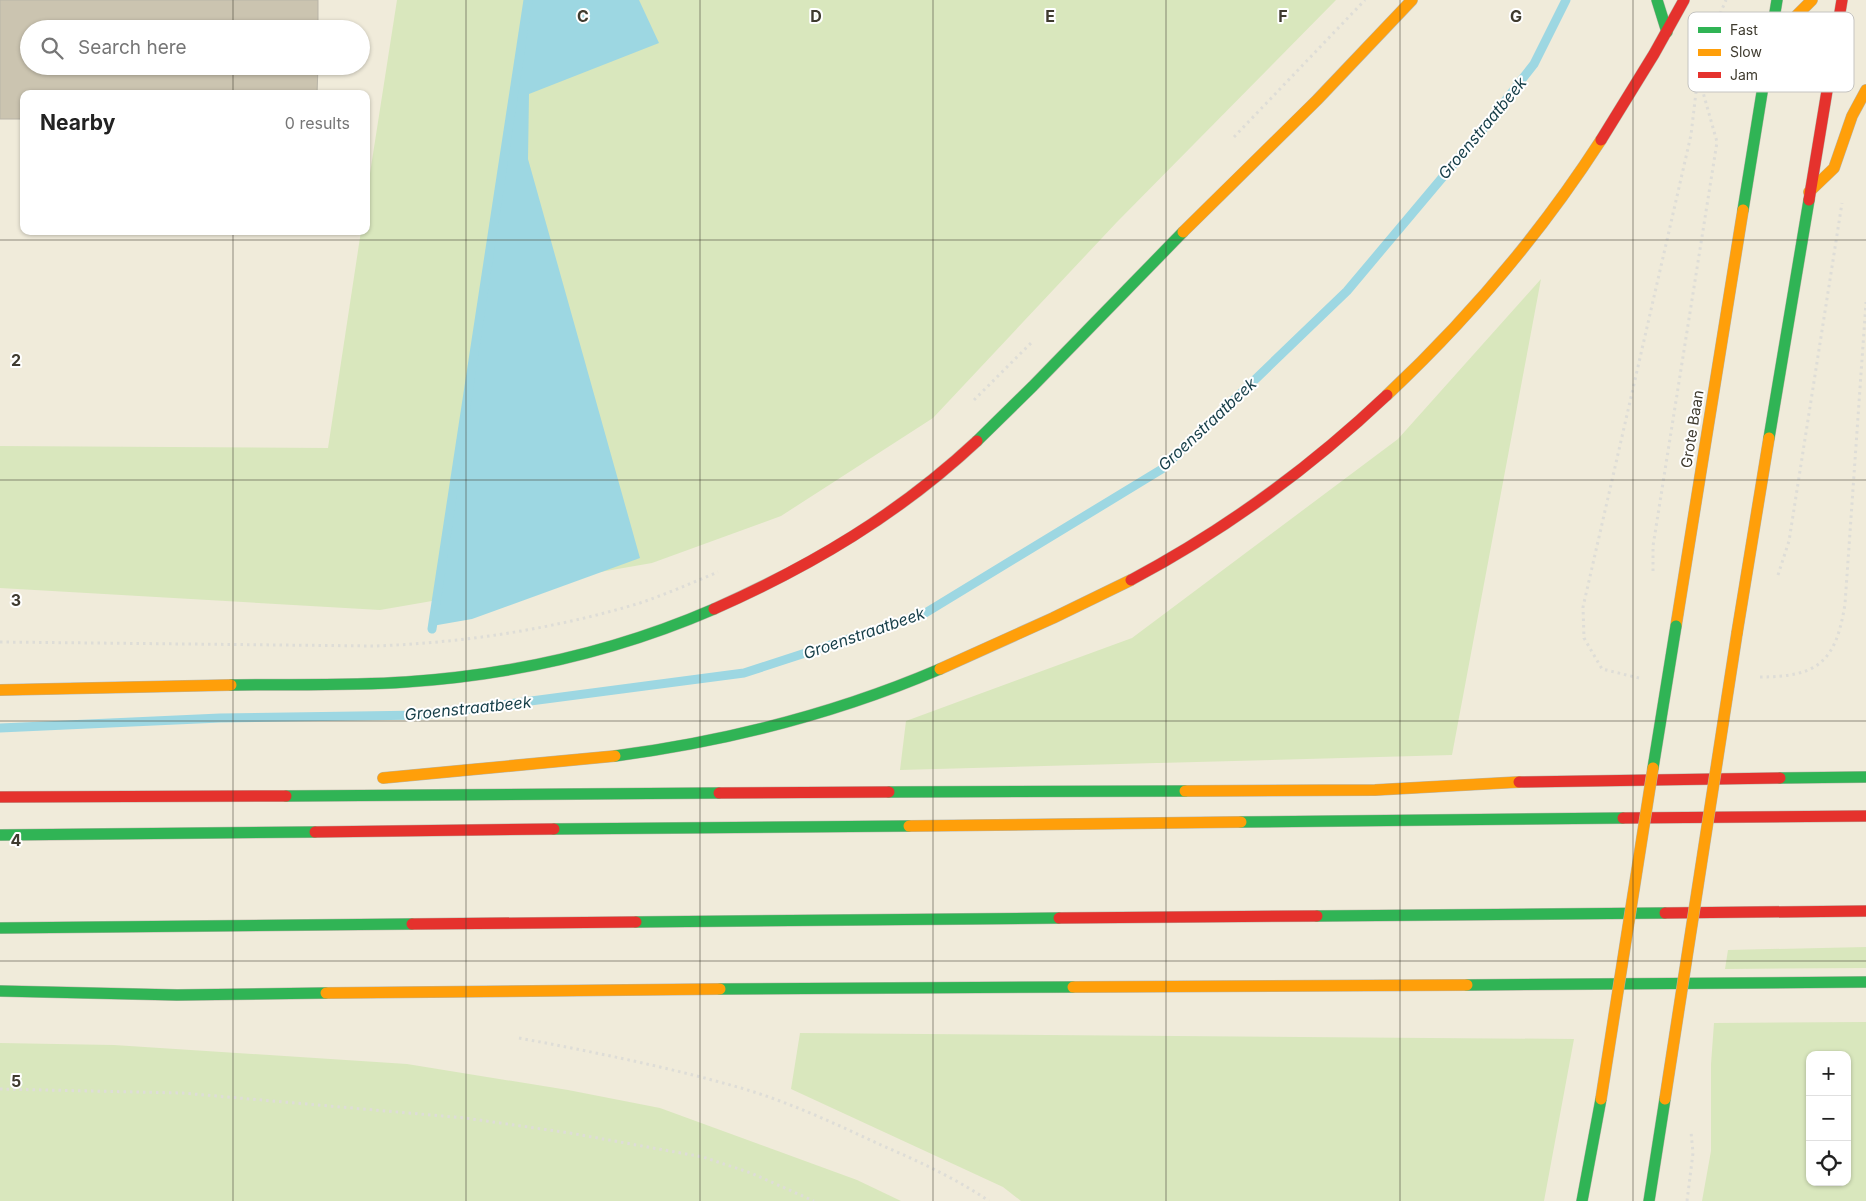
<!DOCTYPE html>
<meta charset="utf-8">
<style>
body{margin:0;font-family:Inter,sans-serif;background:#f2f2f2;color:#222}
.controls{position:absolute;right:15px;bottom:15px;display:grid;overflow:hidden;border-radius:10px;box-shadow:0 1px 4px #0004}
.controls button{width:45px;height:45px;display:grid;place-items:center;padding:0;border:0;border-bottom:1px solid #e0e0e0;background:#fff;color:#222;font:25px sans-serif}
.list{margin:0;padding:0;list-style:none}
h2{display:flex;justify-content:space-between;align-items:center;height:65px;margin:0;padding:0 20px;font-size:21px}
h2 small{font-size:16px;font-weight:400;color:#767676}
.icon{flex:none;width:28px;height:28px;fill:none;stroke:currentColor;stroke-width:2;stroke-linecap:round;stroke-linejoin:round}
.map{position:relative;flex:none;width:1866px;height:1201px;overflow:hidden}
.search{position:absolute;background:#fff;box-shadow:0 1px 4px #0004;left:20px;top:20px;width:350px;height:55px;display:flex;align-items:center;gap:12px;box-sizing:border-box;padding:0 18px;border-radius:28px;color:#767676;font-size:19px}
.panel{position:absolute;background:#fff;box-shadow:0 1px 4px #0004;left:20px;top:90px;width:350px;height:145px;border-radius:10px}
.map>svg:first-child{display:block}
.green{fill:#d9e7bd;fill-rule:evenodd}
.water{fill:#9dd7e2}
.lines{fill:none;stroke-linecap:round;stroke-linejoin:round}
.stream{stroke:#9dd7e2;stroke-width:9}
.building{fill:#cbc4b0;stroke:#b9b5a8}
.fast-casing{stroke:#b8b5a7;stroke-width:12}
.slow-casing{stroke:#b8b5a7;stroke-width:12}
.jam-casing{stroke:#b8b5a7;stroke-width:12}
.path{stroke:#deddd7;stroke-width:3;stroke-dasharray:2.5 4;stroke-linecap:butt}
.fast{stroke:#30b455;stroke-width:11}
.slow{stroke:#ff9f0a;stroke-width:11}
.jam{stroke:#e5322d;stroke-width:11}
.fast-bridge-casing{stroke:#b8b5a7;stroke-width:12;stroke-linecap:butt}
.slow-bridge-casing{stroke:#b8b5a7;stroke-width:12;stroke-linecap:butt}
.fast-bridge{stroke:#30b455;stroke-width:11}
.slow-bridge{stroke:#ff9f0a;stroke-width:11}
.grid{fill:none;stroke:#3f3b2f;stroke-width:1;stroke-opacity:0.55}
.labels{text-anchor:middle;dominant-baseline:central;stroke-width:4;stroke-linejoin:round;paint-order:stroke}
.street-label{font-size:15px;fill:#3f3b2f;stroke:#fff}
.water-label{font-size:16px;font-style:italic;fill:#153d47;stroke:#fff}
.key{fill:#fff;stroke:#c5c4c1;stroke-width:1}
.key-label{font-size:14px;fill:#3f3b2f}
.grid-label{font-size:16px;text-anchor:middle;font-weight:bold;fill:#3f3b2f;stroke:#fff;stroke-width:4;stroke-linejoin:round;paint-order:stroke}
</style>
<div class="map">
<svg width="1866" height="1201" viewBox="0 0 1866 1201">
<rect width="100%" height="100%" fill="#f0ebda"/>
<g class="green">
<path d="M397 0H1336L1117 222 933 418 781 516 652 563 380 610 0 588V446L328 448 361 231H366V199Z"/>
<path d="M1541 279 1452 755 900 770 906 721 1132 638 1398 439Z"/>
<path d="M1866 947V968L1725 969 1728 950Z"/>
<path d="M1866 1022V1201H1702L1711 1151V1064L1714 1023ZM1810 1055H1847V1182H1810Z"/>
<path d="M800 1033 1574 1039 1544 1201H1021L1003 1187 791 1089Z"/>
<path d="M0 1043 114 1045 407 1064 568 1090 660 1108 857 1180 901 1201H0Z"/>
</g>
<path class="water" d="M529 0H639L659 43 529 94 528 159 640 558 472 619 432 626Z"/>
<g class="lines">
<g class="stream">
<path d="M432 629 528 0"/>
<path d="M0 728 220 718 424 715 744 673 922 615 1162 469 1347 291 1484 128 1534 64 1566 0"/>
</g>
</g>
<path class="building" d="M0 0H318V29H29V66H318L317 94H24V119H0Z"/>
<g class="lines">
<defs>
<g id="fast">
<path d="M1657 0 1667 32"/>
<path d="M1743 210 1777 0"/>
<path d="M1769 438 1809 200"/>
<path d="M977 441 1033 386 1183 232"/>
<path d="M231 685C289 684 348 686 406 682 511 675 617 651 714 609"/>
<path d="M615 756C728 741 835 714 940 669"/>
<path d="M1780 778 1866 777"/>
<path d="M889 792 1185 791"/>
<path d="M286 796 719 793"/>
<path d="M1241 822 1623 818"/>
<path d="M554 829 909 826"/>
<path d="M0 835 315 832"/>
<path d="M1317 916 1665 913"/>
<path d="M636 922 1059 918"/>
<path d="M0 928 412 924"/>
<path d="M1467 985 1866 982"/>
<path d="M720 989 1073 987"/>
<path d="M0 991 177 995 326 993"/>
<path d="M1582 1201 1601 1099"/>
<path d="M1649 1201 1665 1099"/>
</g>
<g id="slow">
<path d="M1771 47 1784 28 1812 0"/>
<path d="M1809 192 1834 168 1852 116 1866 90"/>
<path d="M1183 232 1317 100 1412 0"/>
<path d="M1387 395C1468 319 1541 233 1601 140"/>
<path d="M1676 626 1743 210"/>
<path d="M1737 633 1769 438"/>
<path d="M940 669 1053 618 1131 580"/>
<path d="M0 690 231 685"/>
<path d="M383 778 615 756"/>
<path d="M1185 791 1375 790 1519 782"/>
<path d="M909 826 1241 822"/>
<path d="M1073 987 1467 985"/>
<path d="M326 993 720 989"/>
</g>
<g id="jam">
<path d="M1601 140 1654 54 1684 0"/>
<path d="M1809 200 1842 0"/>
<path d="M1131 580C1225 530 1309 469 1387 395"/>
<path d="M714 609C811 566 899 514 977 441"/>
<path d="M1519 782 1780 778"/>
<path d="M719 793 889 792"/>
<path d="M0 797 286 796"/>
<path d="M1623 818 1866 816"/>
<path d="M315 832 554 829"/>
<path d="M1665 913 1866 911"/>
<path d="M1059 918 1317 916"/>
<path d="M412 924 636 922"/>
</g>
</defs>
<use href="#fast" class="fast-casing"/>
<use href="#slow" class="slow-casing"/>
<use href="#jam" class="jam-casing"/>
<g class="path">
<path d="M1234 137 1365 0"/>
<path d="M974 400 1032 342"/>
<path d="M1653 571V546L1717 142 1699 78"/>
<path d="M1778 575 1789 541 1842 203"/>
<path d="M0 642 374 646C463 643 554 629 640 603 666 594 692 583 718 572"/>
<path d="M1760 677C1819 677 1836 661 1845 604L1866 302"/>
<path d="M1639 678 1602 669 1584 638 1583 607 1691 135 1698 75 1708 41 1726 0"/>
<path d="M519 1038C594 1052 668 1067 741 1088 789 1102 836 1124 881 1145 918 1161 955 1178 989 1201"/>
<path d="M0 1089 182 1093 465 1118 570 1133 703 1157 751 1173 814 1201"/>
<path d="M1687 1201 1693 1153 1691 1132"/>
</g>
<use href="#fast" class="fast"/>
<use href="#slow" class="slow"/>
<use href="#jam" class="jam"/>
<defs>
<path id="fast-bridge" d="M1653 768 1676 626"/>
<g id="slow-bridge">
<path d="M1601 1099 1653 768"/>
<path d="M1665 1099 1737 633"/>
</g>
</defs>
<use href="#fast-bridge" class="fast-bridge-casing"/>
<use href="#slow-bridge" class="slow-bridge-casing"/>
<use href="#fast-bridge" class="fast-bridge"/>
<use href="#slow-bridge" class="slow-bridge"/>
</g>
<path class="grid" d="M233 0V29M466 0V1201M700 0V1201M933 0V1201M1166 0V1201M1400 0V1201M1633 0V1201M233 66V94M233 231V1201M0 240H1866M0 480H1866M0 721H1866M0 961H1866"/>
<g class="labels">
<g class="street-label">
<text transform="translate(1692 429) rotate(-81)">Grote Baan</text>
</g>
<g class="water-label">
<text transform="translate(1482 128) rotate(-50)">Groenstraatbeek</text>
<text transform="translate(1207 424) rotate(-43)">Groenstraatbeek</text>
<text transform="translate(864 633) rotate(-19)">Groenstraatbeek</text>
<text transform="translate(468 708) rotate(-6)">Groenstraatbeek</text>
</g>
</g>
<rect x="1688" y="12" width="166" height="80" rx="8" class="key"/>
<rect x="1698" y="27" width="23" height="6" fill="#30b455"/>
<rect x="1698" y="49" width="23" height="7" fill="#ff9f0a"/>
<rect x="1698" y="72" width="23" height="6" fill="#e5322d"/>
<g class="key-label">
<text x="1730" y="35">Fast</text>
<text x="1730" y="57">Slow</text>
<text x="1730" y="80">Jam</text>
</g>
<g class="grid-label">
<text x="583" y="22">C</text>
<text x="816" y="22">D</text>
<text x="1050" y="22">E</text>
<text x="1283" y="22">F</text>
<text x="1516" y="22">G</text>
<text x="16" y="366">2</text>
<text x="16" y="606">3</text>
<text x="16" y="846">4</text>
<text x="16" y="1087">5</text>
</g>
</svg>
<div class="controls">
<button>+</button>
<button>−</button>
<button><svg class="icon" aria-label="locate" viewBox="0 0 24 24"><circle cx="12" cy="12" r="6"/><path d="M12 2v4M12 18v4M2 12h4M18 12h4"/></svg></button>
</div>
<div class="search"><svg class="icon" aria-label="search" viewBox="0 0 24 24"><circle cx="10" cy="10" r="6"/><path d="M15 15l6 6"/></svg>Search here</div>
<section class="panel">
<h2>Nearby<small>0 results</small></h2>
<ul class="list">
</ul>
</section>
</div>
